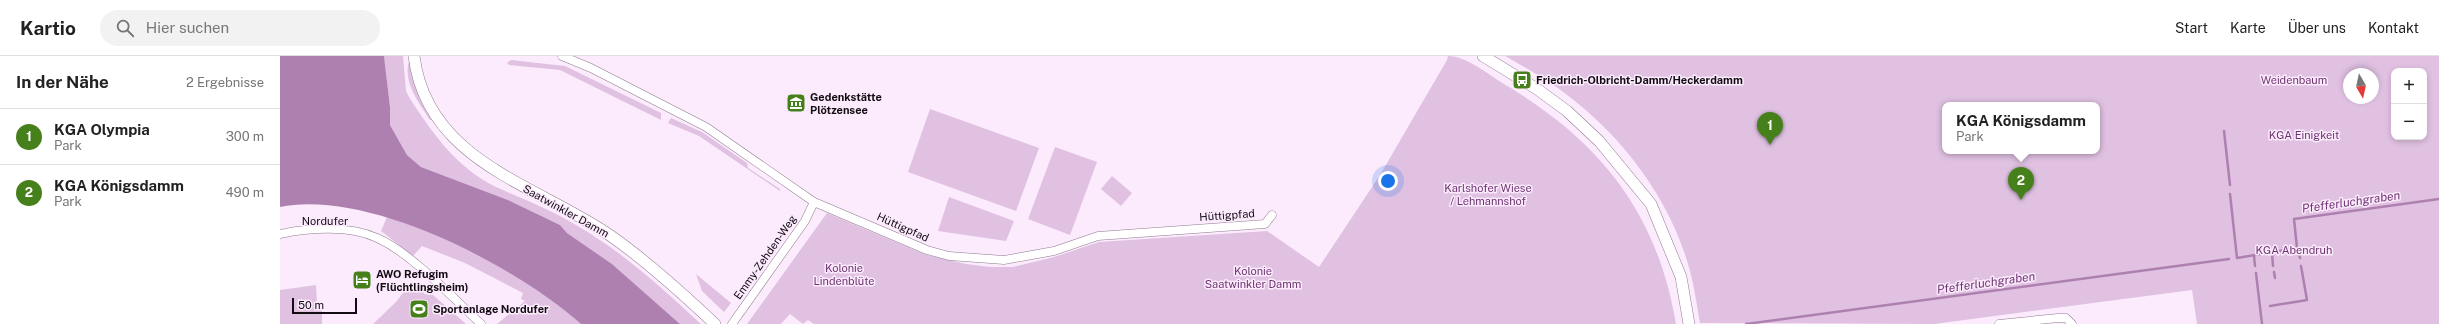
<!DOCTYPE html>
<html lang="de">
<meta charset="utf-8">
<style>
body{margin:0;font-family:"Public Sans",sans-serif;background:#f2f2f2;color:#222}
.controls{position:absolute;right:12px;top:12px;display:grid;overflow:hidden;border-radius:8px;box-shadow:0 2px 6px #0003}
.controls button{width:36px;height:36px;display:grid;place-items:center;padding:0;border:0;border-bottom:1px solid #e0e0e0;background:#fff;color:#222;font:20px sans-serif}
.compass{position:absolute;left:2063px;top:12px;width:36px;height:36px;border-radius:50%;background:#fff;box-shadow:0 2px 6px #0003;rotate:171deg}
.scale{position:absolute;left:12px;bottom:10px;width:65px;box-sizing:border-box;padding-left:4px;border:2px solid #130c13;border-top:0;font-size:11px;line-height:14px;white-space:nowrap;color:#130c13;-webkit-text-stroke:3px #fcebfc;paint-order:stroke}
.you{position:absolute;left:1108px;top:125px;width:14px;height:14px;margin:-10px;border:3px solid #fff;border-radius:50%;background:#1a73e8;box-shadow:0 0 0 6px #1a73e833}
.badge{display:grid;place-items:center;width:26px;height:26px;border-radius:50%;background:#46801a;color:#fff;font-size:13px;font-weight:700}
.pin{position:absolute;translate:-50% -33px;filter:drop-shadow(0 1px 2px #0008)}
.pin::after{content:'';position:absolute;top:21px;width:14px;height:12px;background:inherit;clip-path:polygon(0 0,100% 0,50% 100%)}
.popup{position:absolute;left:1662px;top:46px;width:158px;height:52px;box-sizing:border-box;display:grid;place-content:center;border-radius:8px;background:#fff;filter:drop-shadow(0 1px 3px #0005);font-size:13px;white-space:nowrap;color:#767676}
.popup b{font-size:15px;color:#222}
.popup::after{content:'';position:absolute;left:50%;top:100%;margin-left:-8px;border:8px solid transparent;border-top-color:#fff}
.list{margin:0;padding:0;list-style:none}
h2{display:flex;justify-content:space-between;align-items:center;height:52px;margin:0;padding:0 16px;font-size:17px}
h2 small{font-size:13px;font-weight:400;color:#767676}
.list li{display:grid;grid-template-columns:26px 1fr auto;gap:12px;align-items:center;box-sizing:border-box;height:56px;padding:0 16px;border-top:1px solid #e0e0e0}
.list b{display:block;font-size:15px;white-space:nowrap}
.list p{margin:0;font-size:13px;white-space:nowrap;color:#767676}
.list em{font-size:13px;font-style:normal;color:#767676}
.icon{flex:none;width:22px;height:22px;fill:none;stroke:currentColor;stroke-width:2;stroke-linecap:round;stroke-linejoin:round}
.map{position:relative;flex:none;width:2159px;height:268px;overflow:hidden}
header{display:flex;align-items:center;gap:24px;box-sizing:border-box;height:56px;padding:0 20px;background:#fff;border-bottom:1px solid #e0e0e0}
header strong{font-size:19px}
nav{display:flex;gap:22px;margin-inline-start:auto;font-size:14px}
.search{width:280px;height:36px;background:#f2f2f2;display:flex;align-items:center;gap:10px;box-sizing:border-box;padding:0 14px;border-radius:22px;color:#767676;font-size:15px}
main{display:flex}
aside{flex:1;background:#fff}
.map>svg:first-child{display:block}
.green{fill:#e0c1e2;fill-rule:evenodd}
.water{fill:#ae80b0}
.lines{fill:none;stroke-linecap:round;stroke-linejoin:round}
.stream{stroke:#ae80b0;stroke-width:2.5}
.street-casing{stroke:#8e7c8f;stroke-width:9}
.secondary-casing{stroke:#8e7c8f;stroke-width:12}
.street{stroke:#fff;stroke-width:8}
.secondary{stroke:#fff;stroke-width:11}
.labels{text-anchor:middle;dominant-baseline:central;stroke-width:3;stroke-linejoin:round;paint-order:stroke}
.poi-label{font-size:11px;font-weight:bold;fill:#130c13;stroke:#fcebfc;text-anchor:start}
.park-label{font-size:11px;fill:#6e3472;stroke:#fcebfc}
.street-label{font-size:11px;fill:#130c13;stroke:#fcebfc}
.water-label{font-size:12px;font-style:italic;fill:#6f3573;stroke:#fcebfc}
</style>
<header>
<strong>Kartio</strong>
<div class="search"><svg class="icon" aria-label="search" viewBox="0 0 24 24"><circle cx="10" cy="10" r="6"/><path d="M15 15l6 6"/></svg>Hier suchen</div>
<nav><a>Start</a><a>Karte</a><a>Über uns</a><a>Kontakt</a></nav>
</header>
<main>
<aside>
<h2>In der Nähe<small>2 Ergebnisse</small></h2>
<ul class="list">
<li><span class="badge">1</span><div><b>KGA Olympia</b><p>Park</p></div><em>300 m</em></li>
<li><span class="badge">2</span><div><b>KGA Königsdamm</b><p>Park</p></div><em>490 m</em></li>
</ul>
</aside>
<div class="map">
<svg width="2159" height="268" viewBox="0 0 2159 268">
<rect width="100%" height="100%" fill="#fcebfc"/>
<g class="green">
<path d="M104 0H123L126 35 129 41C152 77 177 112 216 131 245 144 274 155 301 172 345 198 383 233 421 268H400L332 208 287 177 280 169 228 144 141 111 127 99 110 69V51Z"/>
<path d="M1168 0C1186 0 1208 18 1224 28 1320 85 1377 156 1396 268H534L528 264 523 268 510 258 501 268H467L547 157 644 198 686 208 710 211H733L774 201 819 186 987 175 1039 211 1100 119 1167 4Z"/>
<path d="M1225 0H2159V268H1917L1912 234 1654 268 1420 267C1417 251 1415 235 1411 219 1392 142 1337 72 1272 28 1257 18 1241 9 1225 0ZM2114 15H2144V81H2114ZM2069 18H2093V42H2069ZM1665 49H1817V95H1665Z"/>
<path d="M130 2 141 43 153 64H150C139 47 121 24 130 2Z"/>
<path d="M231 4 285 10 381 57V64L280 14 229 9 227 7Z"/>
<path d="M650 53 759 92 736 155 628 116Z"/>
<path d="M391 62 422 76 467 107 468 112 500 133V135L419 80 388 67Z"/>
<path d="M775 91 817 106 790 179 748 163Z"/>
<path d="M832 120 852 137 841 150 821 133Z"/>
<path d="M669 141 734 165 726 185 658 175Z"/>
<path d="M107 161C173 181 250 222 301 268H217L245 245 241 243 243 237 185 207 142 190 133 200 101 175Z"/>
<path d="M416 218 451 247 444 256 422 235Z"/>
<path d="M138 226 145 232 144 238 153 239 186 268H93L116 246 129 229Z"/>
<path d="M36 229 37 247 42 253V268H0V234Z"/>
</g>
<path class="water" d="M0 0H104L110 51V69L127 99 141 111 228 144 280 169 287 177 332 208 400 268H301C236 210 89 133 0 151Z"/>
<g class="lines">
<g class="stream">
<path d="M1944 75 1950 129"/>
<path d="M1950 138 1957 202 2017 192 2014 163 2159 143"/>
<path d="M2017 192 2020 202"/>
<path d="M1992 197 1993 210"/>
<path d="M1974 200 1975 210"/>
<path d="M1994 216 1995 222"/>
<path d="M1976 217 1982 268"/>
<path d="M1990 250 2027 244 2021 210"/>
<path d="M1466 268 1949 203"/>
</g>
<defs>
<g id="street">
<path d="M282 0 311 12 426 71 534 146 647 194 669 200 724 204 774 195 818 180 985 168 992 159"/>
<path d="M0 178C29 172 70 169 97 182 130 196 174 243 201 268"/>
<path d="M452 268 525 165 534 146"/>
<path d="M1719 268 1778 262H1786L1792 268"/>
</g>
<g id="secondary">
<path d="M134 0C147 106 258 129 331 180 368 206 402 237 435 268"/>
<path d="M1203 0 1257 33 1287 55 1319 85 1371 148 1401 221 1409 268"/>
</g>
</defs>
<use href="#street" class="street-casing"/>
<use href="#secondary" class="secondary-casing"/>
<use href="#street" class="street"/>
<use href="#secondary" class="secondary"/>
</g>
<defs>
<symbol id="bus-square" viewBox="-11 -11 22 22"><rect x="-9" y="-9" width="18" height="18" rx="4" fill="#46801a" stroke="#fcebfc"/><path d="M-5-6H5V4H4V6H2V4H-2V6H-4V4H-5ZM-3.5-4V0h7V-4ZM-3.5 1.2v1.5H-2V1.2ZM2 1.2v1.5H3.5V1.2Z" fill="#fff"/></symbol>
<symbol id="museum-square" viewBox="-11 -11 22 22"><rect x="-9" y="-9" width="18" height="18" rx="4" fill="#46801a" stroke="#fcebfc"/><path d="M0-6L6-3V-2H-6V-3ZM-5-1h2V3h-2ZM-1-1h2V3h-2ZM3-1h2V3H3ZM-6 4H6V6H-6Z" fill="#fff"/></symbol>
<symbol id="hotel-square" viewBox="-11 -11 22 22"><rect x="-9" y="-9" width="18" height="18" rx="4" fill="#46801a" stroke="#fcebfc"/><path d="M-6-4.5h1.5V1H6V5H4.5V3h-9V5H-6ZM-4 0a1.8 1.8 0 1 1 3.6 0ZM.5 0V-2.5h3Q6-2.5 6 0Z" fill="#fff"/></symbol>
<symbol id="stadium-square" viewBox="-11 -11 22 22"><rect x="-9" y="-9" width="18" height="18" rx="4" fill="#46801a" stroke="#fcebfc"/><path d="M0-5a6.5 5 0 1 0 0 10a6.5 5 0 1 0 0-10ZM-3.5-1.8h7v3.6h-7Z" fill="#fff"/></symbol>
</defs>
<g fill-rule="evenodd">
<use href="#bus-square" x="1231" y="13" width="22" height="22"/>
<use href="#museum-square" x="505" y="36" width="22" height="22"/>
<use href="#hotel-square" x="71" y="213" width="22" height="22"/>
<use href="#stadium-square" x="128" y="242" width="22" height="22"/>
</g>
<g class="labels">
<g class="poi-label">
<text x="1256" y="24">Friedrich-Olbricht-Damm/Heckerdamm</text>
<text x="530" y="41">Gedenkstätte<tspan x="530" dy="13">Plötzensee</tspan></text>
<text x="96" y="218">AWO Refugim<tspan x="96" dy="13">(Flüchtlingsheim)</tspan></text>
<text x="153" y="253">Sportanlage Nordufer</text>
</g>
<g class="park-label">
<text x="2014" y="24">Weidenbaum</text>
<text x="2024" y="79">KGA Einigkeit</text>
<text x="1208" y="132">Karlshofer Wiese<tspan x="1208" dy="13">/ Lehmannshof</tspan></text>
<text x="2014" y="194">KGA Abendruh</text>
<text x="564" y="212">Kolonie<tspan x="564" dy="13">Lindenblüte</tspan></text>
<text x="973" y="215">Kolonie<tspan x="973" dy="13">Saatwinkler Damm</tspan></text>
</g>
<g class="street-label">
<text transform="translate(286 155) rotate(29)">Saatwinkler Damm</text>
<text transform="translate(947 159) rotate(-4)">Hüttigpfad</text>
<text x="45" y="165">Nordufer</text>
<text transform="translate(623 171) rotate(24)">Hüttigpfad</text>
<text transform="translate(485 201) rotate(-55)">Emmy-Zehden-Weg</text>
</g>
<g class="water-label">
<text transform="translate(2071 146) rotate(-8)">Pfefferluchgraben</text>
<text transform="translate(1706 227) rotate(-8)">Pfefferluchgraben</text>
</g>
</g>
</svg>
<div class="controls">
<button>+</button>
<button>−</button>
</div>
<svg class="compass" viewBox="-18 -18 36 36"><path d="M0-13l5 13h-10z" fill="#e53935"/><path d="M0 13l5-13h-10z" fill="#767676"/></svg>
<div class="scale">50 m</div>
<div class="you"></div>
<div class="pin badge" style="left:1490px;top:89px">1</div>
<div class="pin badge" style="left:1741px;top:144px">2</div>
<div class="popup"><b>KGA Königsdamm</b>Park</div>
</div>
</main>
